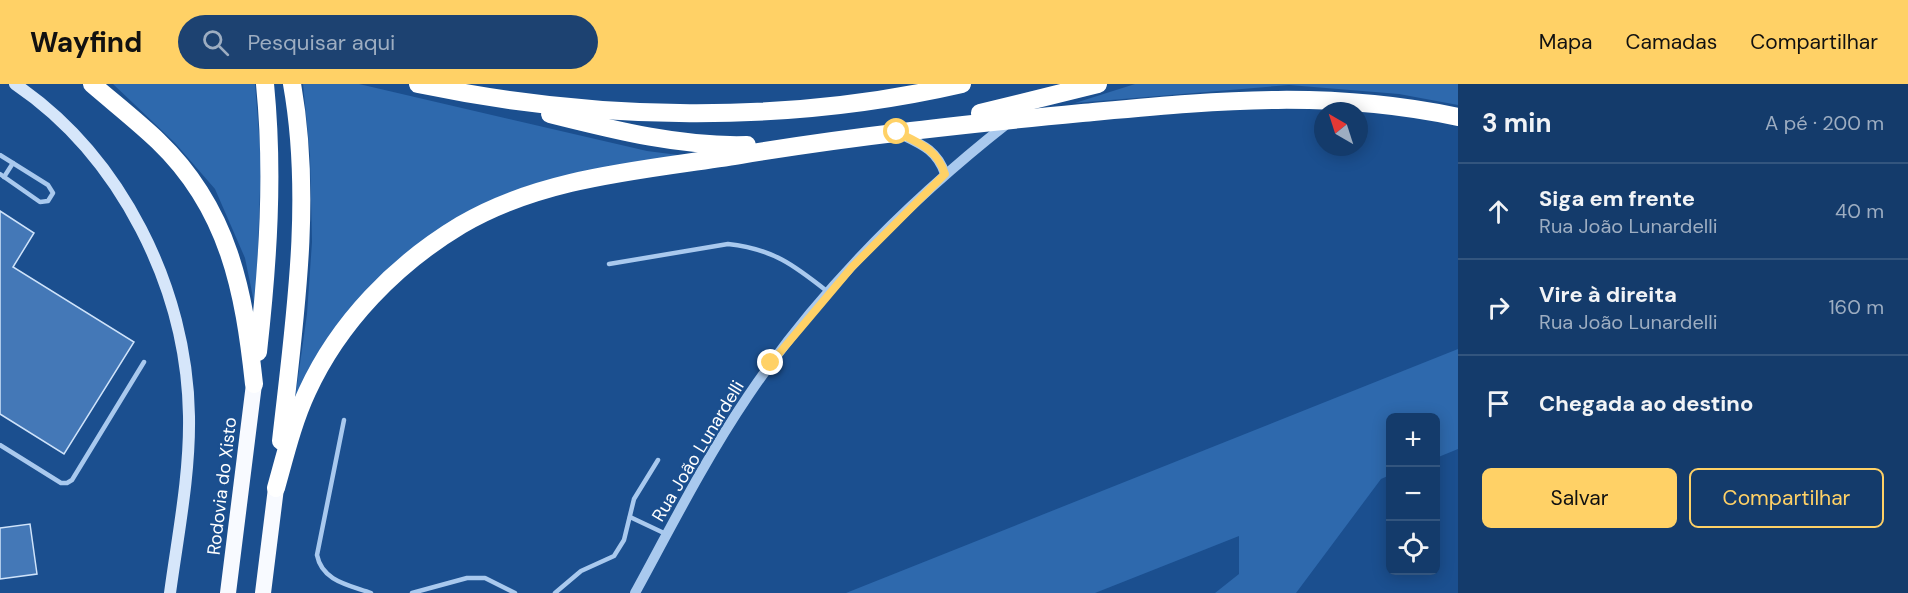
<!DOCTYPE html>
<html lang="pt">
<meta charset="utf-8">
<style>
body{margin:0;font-family:"DM Sans",sans-serif;background:#1d4271;color:#f1f3f6}
.controls{position:absolute;right:18px;bottom:18px;display:grid;overflow:hidden;border-radius:9px;box-shadow:0 3px 15px #0003}
.controls button{width:54px;height:54px;display:grid;place-items:center;padding:0;border:0;border-bottom:2px solid #33557e;background:#143b6b;color:#f1f3f6;font:30px sans-serif}
.compass{position:absolute;left:1314px;top:18px;width:54px;height:54px;border-radius:50%;background:#143b6b;box-shadow:0 3px 15px #0003;rotate:321deg}
.stop{position:absolute;width:18px;height:18px;margin:-14px;border:4px solid #ffd166;border-radius:50%;background:#fff}
.stop.end{background:#ffd166;border-color:#fff;box-shadow:0 2px 6px #0008}
.list{margin:0;padding:0;list-style:none}
h2{display:flex;justify-content:space-between;align-items:center;height:78px;margin:0;padding:0 24px;font-size:26px}
h2 small{font-size:20px;font-weight:400;color:#9dadc1}
.list li{display:grid;grid-template-columns:39px 1fr auto;gap:18px;align-items:center;box-sizing:border-box;height:96px;padding:0 24px;border-top:2px solid #33557e}
.list b{display:block;font-size:22px;white-space:nowrap}
.list p{margin:0;font-size:20px;white-space:nowrap;color:#9dadc1}
.list em{font-size:20px;font-style:normal;color:#9dadc1}
.actions{display:flex;gap:12px;padding:18px 24px}
.actions a{flex:1;padding:14px 0;border:2px solid #ffd166;border-radius:9px;text-align:center;font-size:21px;color:#ffd166}
.actions .main{background:#ffd166;color:#111}
.icon{flex:none;width:33px;height:33px;fill:none;stroke:currentColor;stroke-width:2;stroke-linecap:round;stroke-linejoin:round}
.map{position:relative;flex:none;width:1458px;height:509px;overflow:hidden}
header{display:flex;align-items:center;gap:36px;box-sizing:border-box;height:84px;padding:0 30px;background:#ffd166;color:#111}
header strong{font-size:28px}
nav{display:flex;gap:33px;margin-inline-start:auto;font-size:21px}
.search{width:420px;height:54px;background:#1d4271;display:flex;align-items:center;gap:15px;box-sizing:border-box;padding:0 21px;border-radius:33px;color:#9dadc1;font-size:22px}
main{display:flex}
aside{flex:1;background:#143b6b}
.map>svg:first-child{display:block}
.green{fill:#2e69ad}
.building{fill:#4478b7;stroke:#cfe3fa;stroke-width:1.5}
.lines{fill:none;stroke-linecap:round;stroke-linejoin:round}
.service{stroke:#a9c9ee;stroke-width:4.5}
.tertiary{stroke:#a9c9ee;stroke-width:10}
.secondary{stroke:#d6e6fa;stroke-width:12}
.trunk{stroke:#f8faff;stroke-width:16}
.motorway{stroke:#fff;stroke-width:18}
.route{stroke:#ffd166;stroke-width:8}
.labels{text-anchor:middle;dominant-baseline:central;stroke-width:4.5;stroke-linejoin:round;paint-order:stroke}
.street-label{font-size:18px;fill:#fff;stroke:#1b4f8f}
</style>
<header>
<strong>Wayfind</strong>
<div class="search"><svg class="icon" aria-label="search" viewBox="0 0 24 24"><circle cx="10" cy="10" r="6"/><path d="M15 15l6 6"/></svg>Pesquisar aqui</div>
<nav><a>Mapa</a><a>Camadas</a><a>Compartilhar</a></nav>
</header>
<main>
<div class="map">
<svg width="1458" height="509" viewBox="0 0 1458 509">
<rect width="100%" height="100%" fill="#1b4f8f"/>
<g class="green">
<path d="M113 0H255L261 75 256 228 245 174 215 105 175 59Z"/>
<path d="M303 0H359L647 67 694 73 565 92 527 102 489 117 418 162 295 315 307 230 312 158 310 71Z"/>
<path d="M1135 0H1458V21L1399 10 1289 1 1075 19Z"/>
<path d="M1458 265V365L1436 374V334H1390V391L1381 395 1296 509H1215L1239 490V452L1095 509H846Z"/>
</g>
<g class="building">
<path d="M0 127 34 149 13 183 134 258 64 370 0 330Z"/>
<path d="M30 440 37 490 0 495V444Z"/>
</g>
<g class="lines">
<g class="service">
<path d="M0 71 48 101 53 109 48 117 40 118 0 90"/>
<path d="M4 93 13 79"/>
<path d="M609 180 728 160C773 165 794 181 828 208"/>
<path d="M344 336 317 471C322 497 349 501 371 509"/>
<path d="M0 361 61 399H67L72 396 144 278"/>
<path d="M630 433 666 450"/>
<path d="M412 509 467 494H485L515 509"/>
<path d="M555 509 581 487 614 472 624 456 634 415 658 376"/>
</g>
<g class="tertiary">
<path d="M900 50C921 60 937 66 945 90"/>
<path d="M635 509C671 443 706 374 748 312 818 208 910 116 1008 39"/>
</g>
<path class="secondary" d="M15 0C121 72 187 204 189 332 190 391 178 450 170 509"/>
<g class="trunk">
<path d="M228 509 254 300"/>
<path d="M263 509 276 404"/>
</g>
<g class="motorway">
<path d="M92 0C114 19 137 37 158 57 229 125 244 207 254 300"/>
<path d="M418 0C595 37 784 41 962 0"/>
<path d="M980 29 1098 0"/>
<path d="M550 30C614 46 680 63 747 61"/>
<path d="M258 268C268 178 274 90 265 0"/>
<path d="M281 357C294 240 313 117 292 0"/>
<path d="M276 404C285 372 293 338 307 308 339 238 396 180 461 141 544 92 647 86 740 71 854 52 968 40 1082 29 1214 17 1326 5 1458 33"/>
</g>
</g>
<g class="lines">
<path class="route" d="M771 279 852 183 945 90C937 65 919 59 897 48"/>
</g>
<g class="labels">
<g class="street-label">
<text transform="translate(698 367) rotate(-59)">Rua João Lunardelli</text>
<text transform="translate(222 402) rotate(-83)">Rodovia do Xisto</text>
</g>
</g>
</svg>
<div class="controls">
<button>+</button>
<button>−</button>
<button><svg class="icon" aria-label="locate" viewBox="0 0 24 24"><circle cx="12" cy="12" r="6"/><path d="M12 2v4M12 18v4M2 12h4M18 12h4"/></svg></button>
</div>
<svg class="compass" viewBox="-18 -18 36 36"><path d="M0-13l5 13h-10z" fill="#e53935"/><path d="M0 13l5-13h-10z" fill="#9dadc1"/></svg>
<div class="stop" style="left:897px;top:48px"></div>
<div class="stop end" style="left:771px;top:279px"></div>
</div>
<aside>
<h2>3 min<small>A pé · 200 m</small></h2>
<ul class="list">
<li><svg class="icon" aria-label="ahead" viewBox="0 0 24 24"><path d="M12 20V5M6 11l6-6 6 6"/></svg><div><b>Siga em frente</b><p>Rua João Lunardelli</p></div><em>40 m</em></li>
<li><svg class="icon" aria-label="right" viewBox="0 0 24 24"><path d="M7 20v-9h11M14 6l5 5-5 5"/></svg><div><b>Vire à direita</b><p>Rua João Lunardelli</p></div><em>160 m</em></li>
<li><svg class="icon" aria-label="arrive" viewBox="0 0 24 24"><path d="M6 21V4h12l-3 4 3 4H6"/></svg><div><b>Chegada ao destino</b></div></li>
</ul>
<div class="actions"><a class="main">Salvar</a><a>Compartilhar</a></div>
</aside>
</main>
